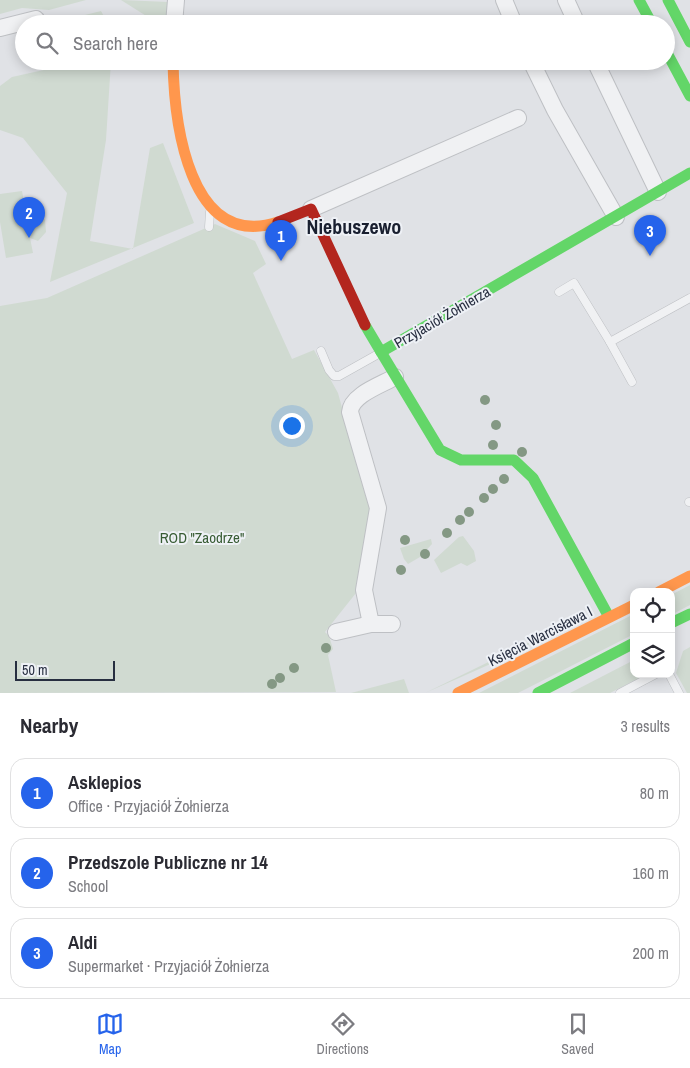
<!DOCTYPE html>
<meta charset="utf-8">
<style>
body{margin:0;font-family:"Archivo Narrow",sans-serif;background:#f7f7f7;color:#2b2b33}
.controls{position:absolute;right:15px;bottom:15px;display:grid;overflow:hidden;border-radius:10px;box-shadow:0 2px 12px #0003}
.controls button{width:45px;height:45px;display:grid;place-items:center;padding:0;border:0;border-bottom:1px solid #e1e1e2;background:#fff;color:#2b2b33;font:25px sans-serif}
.scale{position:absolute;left:15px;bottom:12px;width:100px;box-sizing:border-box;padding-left:5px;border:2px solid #272e40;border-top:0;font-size:14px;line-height:18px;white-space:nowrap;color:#272e40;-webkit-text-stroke:4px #eef1f6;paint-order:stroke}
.you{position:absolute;left:291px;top:425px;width:18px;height:18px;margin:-12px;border:4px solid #fff;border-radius:50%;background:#1a73e8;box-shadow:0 0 0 8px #1a73e833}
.badge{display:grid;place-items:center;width:32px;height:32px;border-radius:50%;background:#2563eb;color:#fff;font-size:16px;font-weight:700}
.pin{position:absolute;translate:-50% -41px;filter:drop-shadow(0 1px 2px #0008)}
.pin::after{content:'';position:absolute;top:26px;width:18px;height:15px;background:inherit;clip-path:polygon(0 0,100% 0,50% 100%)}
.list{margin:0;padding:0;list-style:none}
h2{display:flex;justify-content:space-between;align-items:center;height:65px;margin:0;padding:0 20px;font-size:21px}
h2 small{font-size:16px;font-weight:400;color:#7c7c81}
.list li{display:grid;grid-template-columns:32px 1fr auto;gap:15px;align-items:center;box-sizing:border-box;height:70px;margin:0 10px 10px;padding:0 10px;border:1px solid #e1e1e2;border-radius:15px}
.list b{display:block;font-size:19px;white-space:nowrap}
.list p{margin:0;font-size:16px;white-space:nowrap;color:#7c7c81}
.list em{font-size:16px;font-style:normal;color:#7c7c81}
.icon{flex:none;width:28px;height:28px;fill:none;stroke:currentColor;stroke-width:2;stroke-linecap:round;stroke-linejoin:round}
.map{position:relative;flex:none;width:690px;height:693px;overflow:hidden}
.search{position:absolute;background:#fff;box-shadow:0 2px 12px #0003;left:15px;right:15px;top:15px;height:55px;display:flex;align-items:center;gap:12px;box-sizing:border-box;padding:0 18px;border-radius:28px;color:#7c7c81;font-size:19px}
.sheet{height:305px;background:#fff}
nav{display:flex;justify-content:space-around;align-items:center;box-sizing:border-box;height:70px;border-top:1px solid #e1e1e2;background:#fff;font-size:14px;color:#7c7c81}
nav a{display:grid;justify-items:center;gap:2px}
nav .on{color:#2563eb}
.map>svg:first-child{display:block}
.green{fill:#d0dad1}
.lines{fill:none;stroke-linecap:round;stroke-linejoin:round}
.lane-casing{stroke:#bec0c4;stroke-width:9}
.street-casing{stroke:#bec0c4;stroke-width:18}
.lane{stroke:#f0f1f3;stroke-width:8}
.street{stroke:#f0f1f3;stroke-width:16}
.fast{stroke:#63d668;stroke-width:11}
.slow{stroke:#ff974d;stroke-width:11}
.jam{stroke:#b3261e;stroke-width:11}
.tree{fill:#849884}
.labels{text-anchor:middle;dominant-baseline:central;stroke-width:4;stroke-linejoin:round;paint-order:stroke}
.street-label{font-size:15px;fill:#272e40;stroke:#eef1f6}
.park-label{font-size:15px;fill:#385c34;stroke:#eef1f6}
.district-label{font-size:20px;font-weight:bold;fill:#191f30;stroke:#eef1f6}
</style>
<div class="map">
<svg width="690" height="693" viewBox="0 0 690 693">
<rect width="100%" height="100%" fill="#e0e2e6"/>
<g class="green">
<path d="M0 0H86L49 10 22 8 0 14Z"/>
<path d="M121 0 168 2 167 24H159Z"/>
<path d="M101 11 108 24H49Z"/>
<path d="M57 61H111L106 140 90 241 133 249 150 148 163 143 194 223 50 282 67 193 23 138 0 130V86L12 77 57 67Z"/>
<path d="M22 191 26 213 32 209 39 211 45 220 46 232 38 241 30 238 33 253 6 258 0 222V194Z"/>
<path d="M215 224 255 241 266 264 253 273 292 359 314 350 338 393 371 514 356 593 325 632 329 636 333 649 328 655 336 692 0 693V306L47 298Z"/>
<path d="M463 536 474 551 476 561 467 566 461 563 441 573 434 560 459 537Z"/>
<path d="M431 539 432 544 420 557 408 564 404 559 400 548Z"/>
<path d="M690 585V605L671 615V595Z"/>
<path d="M591 612 495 662 425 693Z"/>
<path d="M634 614V634L518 693H479Z"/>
<path d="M690 647V693H687L676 673 683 651Z"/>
<path d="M634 660V674H647L610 693H570Z"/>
<path d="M404 679 409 693H351Z"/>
</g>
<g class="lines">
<defs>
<g id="lane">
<path d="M209 227 210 212"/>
<path d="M559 292 574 283 610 342 690 298"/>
<path d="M610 342 632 382"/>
<path d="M321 351 329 370 334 376H339L380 353"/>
<path d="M689 502H690"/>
<path d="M669 674 679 693"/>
<path d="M620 693 656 674"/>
</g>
<g id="street">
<path d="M504 0 514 24"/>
<path d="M566 0 577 24"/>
<path d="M174 24 176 0"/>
<path d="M0 28 36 19"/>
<path d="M531 61 555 110 616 217"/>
<path d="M595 61 658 192"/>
<path d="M311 209 518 118"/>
<path d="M371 624 364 590 378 508 350 412C351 395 381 385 395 377"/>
<path d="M336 632 371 624H392"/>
</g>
</defs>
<use href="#lane" class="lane-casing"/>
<use href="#street" class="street-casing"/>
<use href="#lane" class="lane"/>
<use href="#street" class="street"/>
<g class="fast">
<path d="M639 0 652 24"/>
<path d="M668 0 690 42"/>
<path d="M666 51 690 96"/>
<path d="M365 325 381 352 690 173"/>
<path d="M381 352 440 450 461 460H514L533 478 609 617"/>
<path d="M671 623 690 614"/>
<path d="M538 693 634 643"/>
</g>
<g class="slow">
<path d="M173 61C174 120 188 252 278 222"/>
<path d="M659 592 690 576"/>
<path d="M458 693 634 605"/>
</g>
<path class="jam" d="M278 222 311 209 365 325"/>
</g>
<g class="tree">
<circle cx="485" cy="400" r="5"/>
<circle cx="496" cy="425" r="5"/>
<circle cx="493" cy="445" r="5"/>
<circle cx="522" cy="452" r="5"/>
<circle cx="504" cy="479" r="5"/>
<circle cx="493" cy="489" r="5"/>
<circle cx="484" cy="498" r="5"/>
<circle cx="469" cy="512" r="5"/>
<circle cx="460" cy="520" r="5"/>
<circle cx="447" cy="533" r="5"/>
<circle cx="405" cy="540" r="5"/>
<circle cx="425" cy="554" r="5"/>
<circle cx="401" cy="570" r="5"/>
<circle cx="326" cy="648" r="5"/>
<circle cx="294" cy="668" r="5"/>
<circle cx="280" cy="678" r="5"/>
<circle cx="272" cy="684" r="5"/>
</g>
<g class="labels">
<g class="street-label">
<text transform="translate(442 317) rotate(-30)">Przyjaciół Żołnierza</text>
<text transform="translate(540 636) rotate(-27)">Księcia Warcisława I</text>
</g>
<g class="park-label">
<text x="202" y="537">ROD "Zaodrze"</text>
</g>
<g class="district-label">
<text x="354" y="226">Niebuszewo</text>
</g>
</g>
</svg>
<div class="controls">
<button><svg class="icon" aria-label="locate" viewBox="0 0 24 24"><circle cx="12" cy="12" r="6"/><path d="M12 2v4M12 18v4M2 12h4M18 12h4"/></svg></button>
<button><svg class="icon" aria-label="layers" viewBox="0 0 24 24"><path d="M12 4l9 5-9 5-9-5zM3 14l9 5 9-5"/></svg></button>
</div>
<div class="scale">50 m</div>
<div class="you"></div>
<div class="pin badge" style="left:281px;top:261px">1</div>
<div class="pin badge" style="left:29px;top:238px">2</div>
<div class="pin badge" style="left:650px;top:256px">3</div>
<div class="search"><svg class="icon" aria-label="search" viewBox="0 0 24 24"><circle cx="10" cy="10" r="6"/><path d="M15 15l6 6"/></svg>Search here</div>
</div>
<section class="sheet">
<h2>Nearby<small>3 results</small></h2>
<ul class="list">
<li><span class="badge">1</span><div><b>Asklepios</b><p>Office · Przyjaciół Żołnierza</p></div><em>80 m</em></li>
<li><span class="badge">2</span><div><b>Przedszole Publiczne nr 14</b><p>School</p></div><em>160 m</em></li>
<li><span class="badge">3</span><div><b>Aldi</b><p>Supermarket · Przyjaciół Żołnierza</p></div><em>200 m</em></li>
</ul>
</section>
<nav>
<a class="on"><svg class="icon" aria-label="map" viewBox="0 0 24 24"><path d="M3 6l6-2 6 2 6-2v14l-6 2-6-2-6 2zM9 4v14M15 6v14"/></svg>Map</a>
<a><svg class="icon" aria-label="directions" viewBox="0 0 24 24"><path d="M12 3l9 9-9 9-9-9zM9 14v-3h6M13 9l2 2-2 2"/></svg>Directions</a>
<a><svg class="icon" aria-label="saved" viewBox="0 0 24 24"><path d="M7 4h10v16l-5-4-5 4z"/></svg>Saved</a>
</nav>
